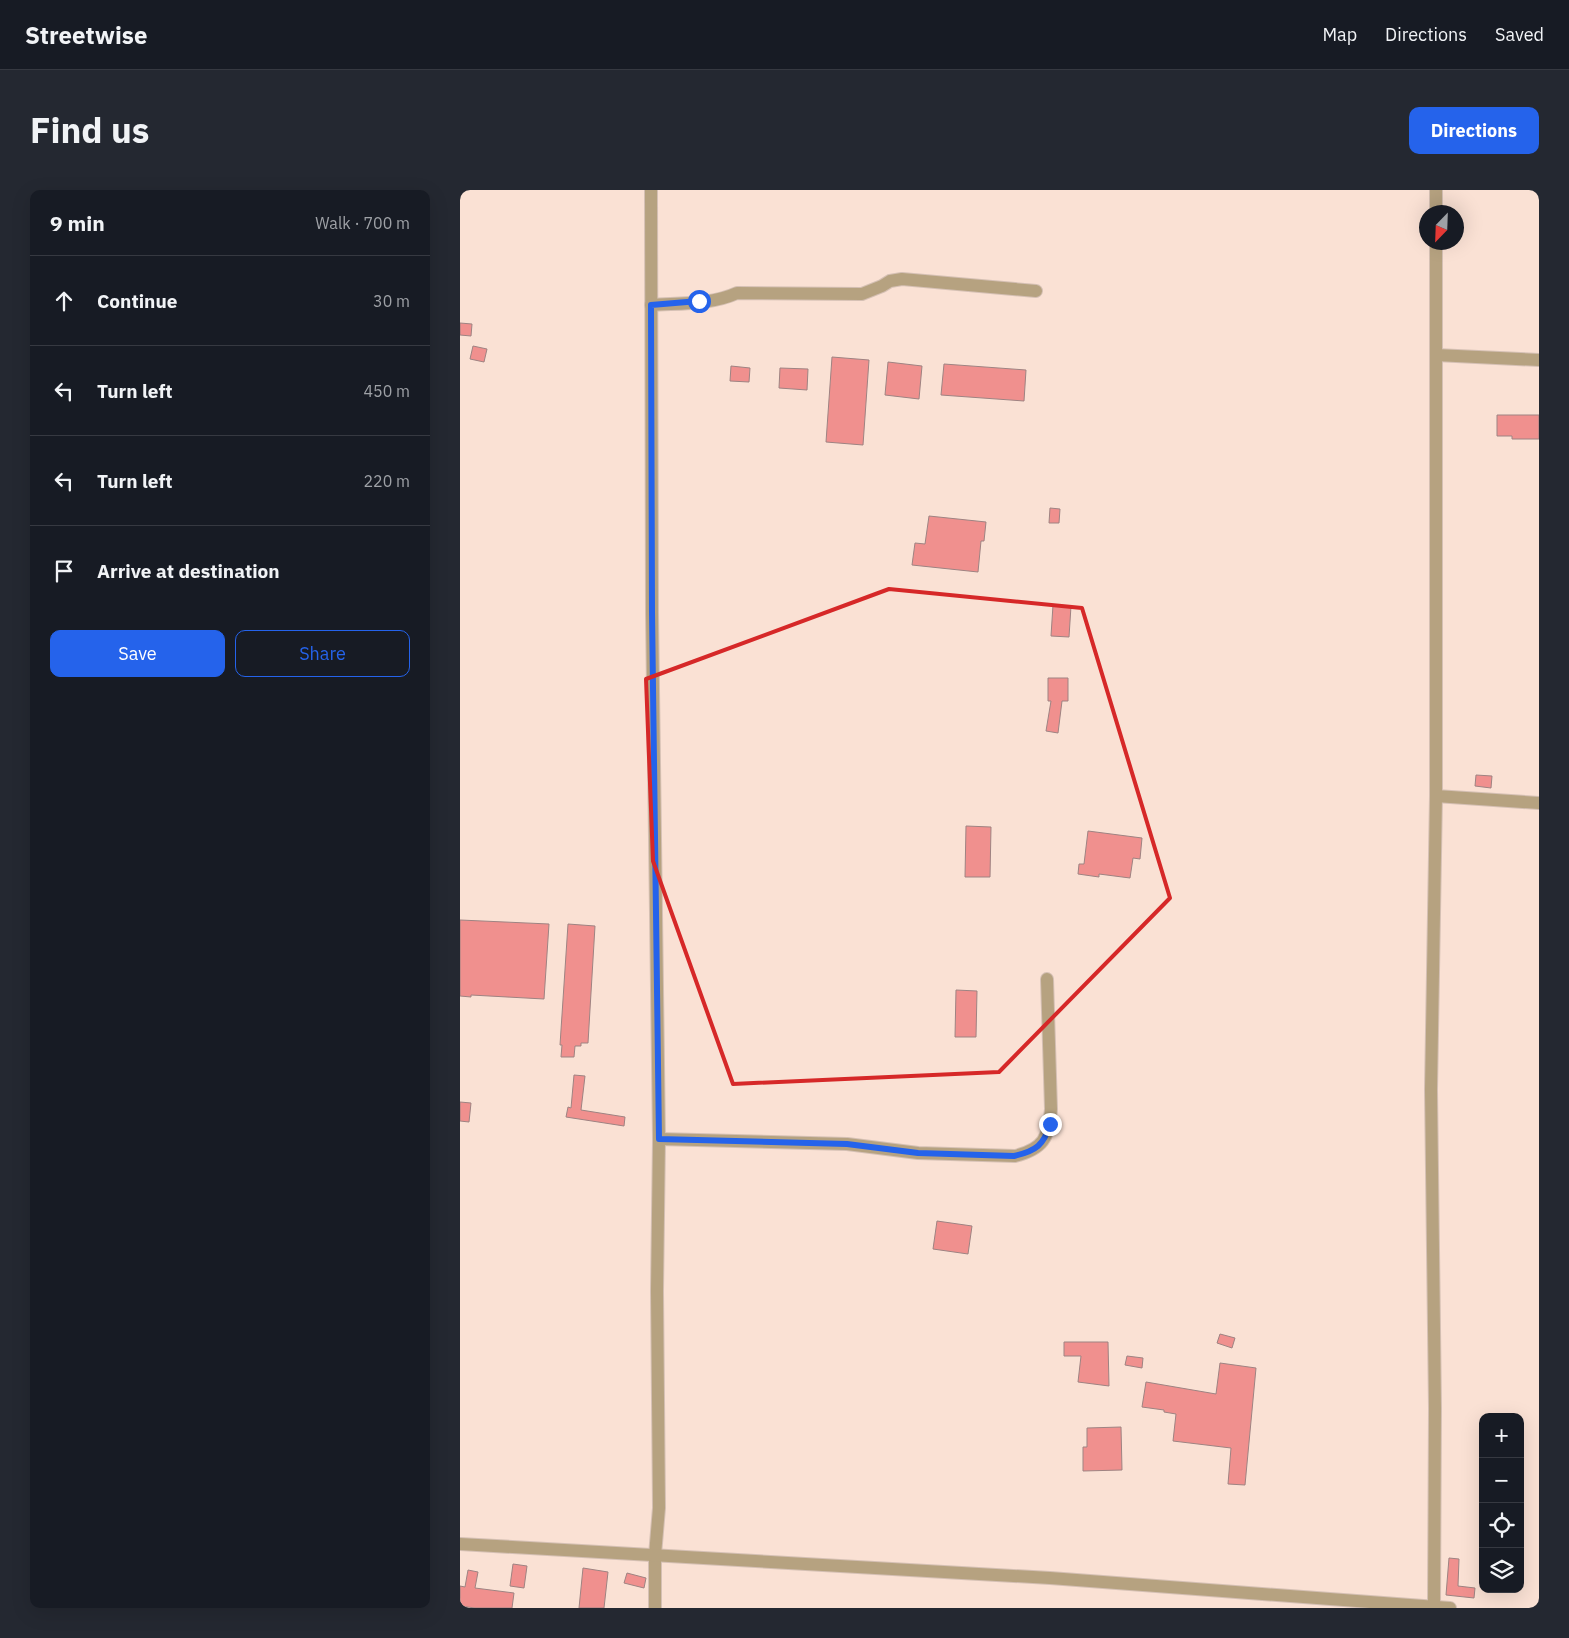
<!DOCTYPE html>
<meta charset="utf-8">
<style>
body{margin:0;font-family:"IBM Plex Sans",sans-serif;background:#242831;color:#f1f3f6}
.controls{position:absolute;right:15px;bottom:15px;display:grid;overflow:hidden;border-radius:10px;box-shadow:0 5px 20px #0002}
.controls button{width:45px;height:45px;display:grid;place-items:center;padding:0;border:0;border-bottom:1px solid #363941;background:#171b24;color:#f1f3f6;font:25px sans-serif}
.compass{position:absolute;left:959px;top:15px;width:45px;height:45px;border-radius:50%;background:#171b24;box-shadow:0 5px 20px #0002;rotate:203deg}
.stop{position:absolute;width:15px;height:15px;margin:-11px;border:4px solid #2563eb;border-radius:50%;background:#fff}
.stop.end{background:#2563eb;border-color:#fff;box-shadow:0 1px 5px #0008}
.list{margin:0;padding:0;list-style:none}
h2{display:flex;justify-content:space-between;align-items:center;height:65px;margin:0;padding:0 20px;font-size:21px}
h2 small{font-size:16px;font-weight:400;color:#9ea1a6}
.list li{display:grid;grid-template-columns:32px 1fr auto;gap:15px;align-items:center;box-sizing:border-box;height:90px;padding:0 20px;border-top:1px solid #363941}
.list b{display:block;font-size:19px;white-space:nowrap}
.list em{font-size:16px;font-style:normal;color:#9ea1a6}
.actions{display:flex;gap:10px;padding:15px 20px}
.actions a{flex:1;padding:11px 0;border:1px solid #2563eb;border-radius:10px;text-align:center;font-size:18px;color:#2563eb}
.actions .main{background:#2563eb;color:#fff}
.icon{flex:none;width:28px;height:28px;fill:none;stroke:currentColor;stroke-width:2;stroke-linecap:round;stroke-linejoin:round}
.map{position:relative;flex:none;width:1079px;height:1418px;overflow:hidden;border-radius:10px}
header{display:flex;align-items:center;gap:30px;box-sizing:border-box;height:70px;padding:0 25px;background:#171b24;border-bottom:1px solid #363941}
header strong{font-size:24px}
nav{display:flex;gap:28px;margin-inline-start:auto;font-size:18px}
.intro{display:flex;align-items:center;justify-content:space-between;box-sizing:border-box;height:120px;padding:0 30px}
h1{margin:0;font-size:35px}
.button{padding:12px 22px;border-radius:10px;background:#2563eb;color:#fff;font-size:18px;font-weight:700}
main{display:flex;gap:30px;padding:0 30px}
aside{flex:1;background:#171b24;border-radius:10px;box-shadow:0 5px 20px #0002}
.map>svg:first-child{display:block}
.building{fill:#f0908e;stroke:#9e8382}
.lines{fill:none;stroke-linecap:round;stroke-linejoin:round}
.minor-casing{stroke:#d5c0b4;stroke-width:14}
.minor{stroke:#b6a280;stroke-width:12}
.route{stroke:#2563eb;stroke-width:6}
.marked{fill:none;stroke:#d62828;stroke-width:4;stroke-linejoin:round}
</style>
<header>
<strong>Streetwise</strong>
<nav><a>Map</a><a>Directions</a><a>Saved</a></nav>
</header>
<div class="intro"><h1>Find us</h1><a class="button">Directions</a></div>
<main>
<aside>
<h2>9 min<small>Walk · 700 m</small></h2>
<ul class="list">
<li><svg class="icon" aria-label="ahead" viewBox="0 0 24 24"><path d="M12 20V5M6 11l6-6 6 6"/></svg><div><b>Continue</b></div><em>30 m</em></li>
<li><svg class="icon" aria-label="left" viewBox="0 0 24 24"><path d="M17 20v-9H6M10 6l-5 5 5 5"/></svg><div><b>Turn left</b></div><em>450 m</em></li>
<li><svg class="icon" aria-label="left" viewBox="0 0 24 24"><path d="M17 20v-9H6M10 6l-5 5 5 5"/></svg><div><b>Turn left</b></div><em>220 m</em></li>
<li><svg class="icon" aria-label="arrive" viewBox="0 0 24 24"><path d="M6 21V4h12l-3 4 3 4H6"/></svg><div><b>Arrive at destination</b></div></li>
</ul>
<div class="actions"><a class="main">Save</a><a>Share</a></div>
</aside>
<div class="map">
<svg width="1079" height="1418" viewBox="0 0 1079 1418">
<rect width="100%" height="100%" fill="#fae1d4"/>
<g class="building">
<path d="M0 133 12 134 11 146 0 145Z"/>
<path d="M13 156 27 159 24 172 10 169Z"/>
<path d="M372 167 409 170 403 255 366 252Z"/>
<path d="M428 172 462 176 459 209 425 205Z"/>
<path d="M484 174 566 180 564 211 481 205Z"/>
<path d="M271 176 290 178 289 192 270 191Z"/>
<path d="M320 178 348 179 347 200 319 198Z"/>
<path d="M1037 225H1079V249H1052V246H1037Z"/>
<path d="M590 318 600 319 599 333H589Z"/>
<path d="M469 326 526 332 524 351H521L518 382 452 375 455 353 465 354Z"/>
<path d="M593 415 611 416 609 447 591 446Z"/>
<path d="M588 488H608V511H602L598 543 586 541 591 511H588Z"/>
<path d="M1016 585 1032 586 1031 598 1015 596Z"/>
<path d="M506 636 531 637 530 687H505Z"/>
<path d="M628 641 682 648 680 669 673 668 670 688 639 684V687L618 684 619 674H624Z"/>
<path d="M0 730 89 734 84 809 11 805V807L0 806Z"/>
<path d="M108 734 135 736 128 853H121V856H115L114 867H101L102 855H100Z"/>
<path d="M496 800 517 801 516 847H495Z"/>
<path d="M114 885 125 886 121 920 165 927 164 936 106 927 108 917 111 918Z"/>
<path d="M0 912 11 913 9 932 0 931Z"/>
<path d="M477 1031 512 1036 508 1064 473 1059Z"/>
<path d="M760 1144 775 1148 772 1158 757 1153Z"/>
<path d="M604 1152H648L649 1196 618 1192 621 1166H604Z"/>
<path d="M667 1166 683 1168 682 1178 665 1175Z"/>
<path d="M760 1173 796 1178 785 1295 768 1294 771 1258 713 1251 716 1224 704 1222V1220L682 1217 686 1192 756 1204Z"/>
<path d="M661 1237 662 1280 623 1281V1257H627V1238Z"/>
<path d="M989 1368 999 1369 998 1396 1015 1398 1014 1408 986 1405Z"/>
<path d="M53 1374 67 1376 64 1398 50 1396Z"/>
<path d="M123 1378 148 1382 144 1418H119Z"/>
<path d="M8 1380 18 1382 15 1398 54 1403 52 1418H15L0 1416V1396L5 1397Z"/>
<path d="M167 1383 186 1388 184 1398 164 1393Z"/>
</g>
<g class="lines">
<defs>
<g id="minor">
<path d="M191 0 192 423 199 949 197 1101 199 1318 195 1365V1418"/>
<path d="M976 0V22"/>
<path d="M191 115C219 113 251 115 277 103L402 104 422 96 430 91 442 89 576 101"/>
<path d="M976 165 1079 170"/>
<path d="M976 606 1079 613"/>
<path d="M199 949 387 954 458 963 555 966C583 959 589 948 591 919L587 789"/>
<path d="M0 1354 590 1388 990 1418"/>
<path d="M974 1417 975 1218 971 900 976 606V52"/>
</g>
</defs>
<use href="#minor" class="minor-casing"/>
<use href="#minor" class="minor"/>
</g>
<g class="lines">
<path class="route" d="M239 111 191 115 192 422 199 949 387 954 458 963 554 966C576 961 584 955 590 934"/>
</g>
<path class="marked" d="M429 399 622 418 710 708 539 882 273 894 193 671 186 489Z"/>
</svg>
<div class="controls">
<button>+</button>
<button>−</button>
<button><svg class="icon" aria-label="locate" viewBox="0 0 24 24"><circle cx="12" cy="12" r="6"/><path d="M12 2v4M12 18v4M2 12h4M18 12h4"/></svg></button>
<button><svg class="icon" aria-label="layers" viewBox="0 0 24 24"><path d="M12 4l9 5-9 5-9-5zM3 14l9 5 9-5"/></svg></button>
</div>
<svg class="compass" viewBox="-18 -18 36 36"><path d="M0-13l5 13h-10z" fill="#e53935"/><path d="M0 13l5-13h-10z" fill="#9ea1a6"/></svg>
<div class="stop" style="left:239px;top:111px"></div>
<div class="stop end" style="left:590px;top:934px"></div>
</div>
</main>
